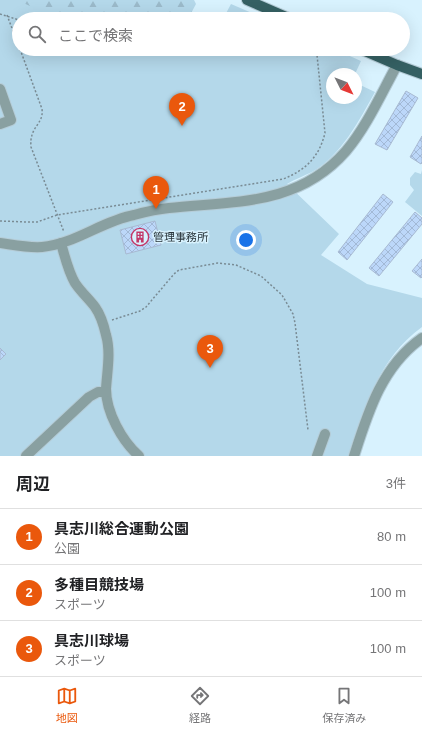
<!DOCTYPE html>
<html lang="ja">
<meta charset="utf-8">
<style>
body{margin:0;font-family:Helvetica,"Noto Sans JP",sans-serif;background:#f2f2f2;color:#202124}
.compass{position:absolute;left:326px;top:68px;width:36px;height:36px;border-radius:50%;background:#fff;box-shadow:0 4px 16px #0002;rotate:132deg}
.you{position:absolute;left:246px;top:240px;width:14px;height:14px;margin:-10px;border:3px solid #fff;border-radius:50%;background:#1a73e8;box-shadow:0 0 0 6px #1a73e833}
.badge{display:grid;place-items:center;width:26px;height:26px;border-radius:50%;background:#ea580c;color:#fff;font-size:13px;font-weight:700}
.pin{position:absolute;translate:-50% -33px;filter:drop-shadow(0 1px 2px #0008)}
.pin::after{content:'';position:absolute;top:21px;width:14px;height:12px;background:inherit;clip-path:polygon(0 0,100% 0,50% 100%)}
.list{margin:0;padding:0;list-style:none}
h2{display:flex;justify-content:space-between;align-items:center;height:52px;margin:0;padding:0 16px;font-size:17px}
h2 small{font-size:13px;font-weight:400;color:#757577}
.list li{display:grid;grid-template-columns:26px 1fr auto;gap:12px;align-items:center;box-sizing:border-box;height:56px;padding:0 16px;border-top:1px solid #e0e0e0}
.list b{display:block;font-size:15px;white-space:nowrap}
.list p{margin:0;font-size:13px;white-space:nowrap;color:#757577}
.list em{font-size:13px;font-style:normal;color:#757577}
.icon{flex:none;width:22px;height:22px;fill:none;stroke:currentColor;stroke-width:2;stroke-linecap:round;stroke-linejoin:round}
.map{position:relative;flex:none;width:422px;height:456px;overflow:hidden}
.search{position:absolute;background:#fff;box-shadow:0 4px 16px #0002;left:12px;right:12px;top:12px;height:44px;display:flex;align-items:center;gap:10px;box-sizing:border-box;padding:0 14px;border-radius:22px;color:#757577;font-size:15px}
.sheet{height:220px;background:#fff}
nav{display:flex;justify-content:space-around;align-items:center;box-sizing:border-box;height:56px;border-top:1px solid #e0e0e0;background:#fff;font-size:11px;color:#757577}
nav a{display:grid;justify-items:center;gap:2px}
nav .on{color:#ea580c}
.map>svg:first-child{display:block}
.forest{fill:url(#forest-firs)}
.green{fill:#b4d8ea}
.building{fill:url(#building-cross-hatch);stroke:#a8bad2}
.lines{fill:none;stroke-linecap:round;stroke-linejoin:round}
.minor-casing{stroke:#b5ccd7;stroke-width:12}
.major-casing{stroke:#b5ccd7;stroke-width:12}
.path{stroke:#798b94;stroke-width:1.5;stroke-dasharray:2 2;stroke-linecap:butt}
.minor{stroke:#89a0a1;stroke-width:10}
.major{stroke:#356063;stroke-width:10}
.labels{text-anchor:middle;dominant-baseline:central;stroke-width:3;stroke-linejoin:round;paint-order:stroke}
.poi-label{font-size:11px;fill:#2a363c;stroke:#d8f2fe;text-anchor:start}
</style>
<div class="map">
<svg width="422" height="456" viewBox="0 0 422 456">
<defs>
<pattern id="forest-firs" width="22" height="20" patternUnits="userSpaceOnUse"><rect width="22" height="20" fill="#b4d8ea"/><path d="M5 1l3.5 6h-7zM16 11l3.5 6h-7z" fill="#9bbaca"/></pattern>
<pattern id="building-cross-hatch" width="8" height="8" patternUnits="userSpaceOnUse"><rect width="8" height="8" fill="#bcd7f9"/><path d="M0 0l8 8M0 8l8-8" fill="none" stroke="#a2b9d6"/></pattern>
</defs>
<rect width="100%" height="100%" fill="#d8f2fe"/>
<path class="forest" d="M2 0H194L196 4 188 19H35Z"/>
<g class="green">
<path d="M0 0H17L58 19H19V49H334L361 61 355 74H332V98H356V83L375 92C360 119 341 156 312 172 304 176 295 179 287 184L339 234 321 255 367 284 422 298V327C379 358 364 408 348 456H0Z"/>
<path d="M231 4 266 19H223Z"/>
<path d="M422 170V216L405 202 414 190 410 185V178L415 172 421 174Z"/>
</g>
<g class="building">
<path d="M406 91 418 98 387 150 375 144Z"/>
<path d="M422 136V163L421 164 410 157Z"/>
<path d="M383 194 393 202 347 260 338 252Z"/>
<path d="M415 212 422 218V224L379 276 369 268Z"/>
<path d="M155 221 161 245 126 254 120 230Z"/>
<path d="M422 259V277L421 278 412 271Z"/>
<path d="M0 348 6 354 0 360Z"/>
</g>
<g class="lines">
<defs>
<g id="minor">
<path d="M0 89 11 120 0 124"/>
<path d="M0 243C14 245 28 248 42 247 75 244 102 221 134 215 145 212 158 209 169 208 235 201 298 206 346 151 367 126 381 94 397 65"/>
<path d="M61 243C65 257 68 271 75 283 81 292 89 299 95 307 100 314 104 326 106 335 111 352 107 372 106 389 106 412 122 441 139 456"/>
<path d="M26 456 89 397 98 392H106"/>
<path d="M317 456 325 434"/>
<path d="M354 456C368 412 382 366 422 338"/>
</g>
<g id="major">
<path d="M247 0 291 19"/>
<path d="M360 49 397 65 422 74"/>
</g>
</defs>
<use href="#minor" class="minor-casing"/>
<use href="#major" class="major-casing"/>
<g class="path">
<path d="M0 14 19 20"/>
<path d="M7 15 19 47"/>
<path d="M227 19C232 7 244 15 252 19"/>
<path d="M17 40 19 34"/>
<path d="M20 49 42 109C44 125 29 126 31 147L64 232"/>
<path d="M0 221 27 222H37L57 215 283 179C306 170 319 157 325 133L317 55 315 49"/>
<path d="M112 320 140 311 146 307 174 274 179 270 218 263 236 265 261 276 282 295 293 314 295 323 308 430"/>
</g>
<use href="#minor" class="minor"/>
<use href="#major" class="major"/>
</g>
<defs>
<symbol id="building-ring" viewBox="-11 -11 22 22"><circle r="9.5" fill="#d8f2fe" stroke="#c33768" stroke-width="1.5"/><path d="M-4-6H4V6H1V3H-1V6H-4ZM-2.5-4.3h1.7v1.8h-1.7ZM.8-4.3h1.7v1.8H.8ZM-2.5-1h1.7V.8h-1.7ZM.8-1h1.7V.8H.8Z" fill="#c33768"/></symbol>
</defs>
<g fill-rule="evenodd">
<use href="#building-ring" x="130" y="227" width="20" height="20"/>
</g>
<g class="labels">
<g class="poi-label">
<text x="153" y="237">管理事務所</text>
</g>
</g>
</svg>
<svg class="compass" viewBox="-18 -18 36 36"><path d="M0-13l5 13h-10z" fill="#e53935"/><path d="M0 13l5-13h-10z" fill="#757577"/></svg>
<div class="you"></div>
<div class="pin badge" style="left:156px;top:209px">1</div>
<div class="pin badge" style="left:182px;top:126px">2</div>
<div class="pin badge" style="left:210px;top:368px">3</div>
<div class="search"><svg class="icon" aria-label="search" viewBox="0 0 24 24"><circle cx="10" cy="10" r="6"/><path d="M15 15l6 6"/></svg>ここで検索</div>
</div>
<section class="sheet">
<h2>周辺<small>3件</small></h2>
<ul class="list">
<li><span class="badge">1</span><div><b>具志川総合運動公園</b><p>公園</p></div><em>80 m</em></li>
<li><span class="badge">2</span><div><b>多種目競技場</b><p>スポーツ</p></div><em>100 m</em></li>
<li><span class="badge">3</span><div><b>具志川球場</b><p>スポーツ</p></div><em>100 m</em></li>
</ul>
</section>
<nav>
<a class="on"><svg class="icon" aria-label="map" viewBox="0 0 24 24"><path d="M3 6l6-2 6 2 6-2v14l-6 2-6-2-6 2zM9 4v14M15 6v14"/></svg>地図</a>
<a><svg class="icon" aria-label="directions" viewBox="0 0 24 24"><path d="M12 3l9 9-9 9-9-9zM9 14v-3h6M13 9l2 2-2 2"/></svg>経路</a>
<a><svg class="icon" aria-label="saved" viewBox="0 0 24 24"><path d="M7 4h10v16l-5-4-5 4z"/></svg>保存済み</a>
</nav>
